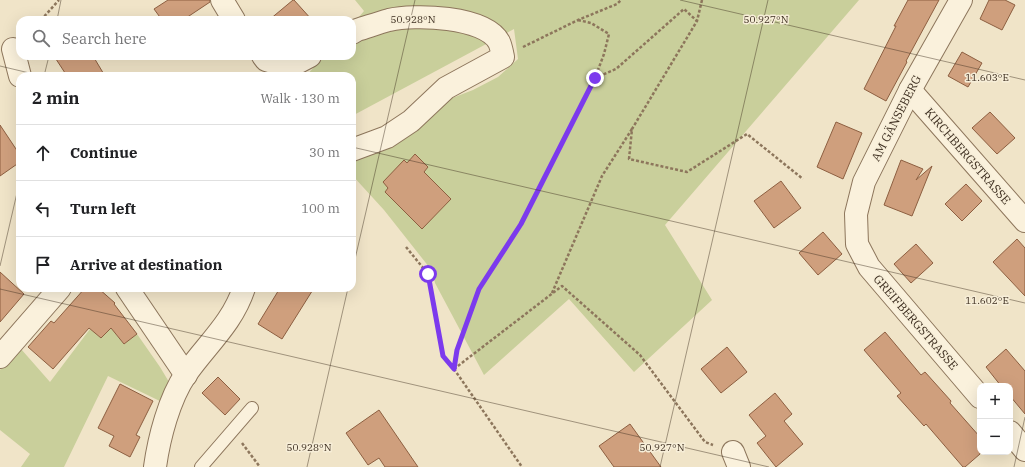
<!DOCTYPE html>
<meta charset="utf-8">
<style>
body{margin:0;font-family:"IBM Plex Serif",serif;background:#f2f2f2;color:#202124}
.controls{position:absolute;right:12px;bottom:12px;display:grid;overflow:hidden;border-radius:8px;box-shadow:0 4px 16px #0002}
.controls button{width:36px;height:36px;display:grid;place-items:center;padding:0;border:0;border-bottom:1px solid #e0e0e0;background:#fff;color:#202124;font:20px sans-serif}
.stop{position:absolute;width:12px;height:12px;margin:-9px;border:3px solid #7c3aed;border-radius:50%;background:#fff}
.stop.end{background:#7c3aed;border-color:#fff;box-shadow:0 1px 4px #0008}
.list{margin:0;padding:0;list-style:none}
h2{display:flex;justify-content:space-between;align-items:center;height:52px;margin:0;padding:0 16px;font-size:17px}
h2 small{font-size:13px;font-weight:400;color:#757577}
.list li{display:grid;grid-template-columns:26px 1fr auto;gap:12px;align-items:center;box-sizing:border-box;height:56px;padding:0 16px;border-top:1px solid #e0e0e0}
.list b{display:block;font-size:15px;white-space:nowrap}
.list em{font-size:13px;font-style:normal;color:#757577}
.icon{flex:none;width:22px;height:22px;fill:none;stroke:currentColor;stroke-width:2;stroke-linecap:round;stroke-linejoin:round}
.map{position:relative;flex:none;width:1025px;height:467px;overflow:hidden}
.search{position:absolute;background:#fff;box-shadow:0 4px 16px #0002;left:16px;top:16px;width:340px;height:44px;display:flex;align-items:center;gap:10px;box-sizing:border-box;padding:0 14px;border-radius:12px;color:#757577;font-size:15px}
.panel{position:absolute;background:#fff;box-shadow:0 4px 16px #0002;left:16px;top:72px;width:340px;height:220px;border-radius:12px}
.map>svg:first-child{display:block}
.green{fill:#c9cf9b}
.building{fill:#cf9f7d;stroke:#8d5f41}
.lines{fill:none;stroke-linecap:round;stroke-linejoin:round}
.service-casing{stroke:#8d765c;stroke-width:14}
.minor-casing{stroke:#8d765c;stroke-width:24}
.path{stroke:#8d765c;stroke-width:2.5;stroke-dasharray:3 2;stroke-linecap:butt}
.service{stroke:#faf1dc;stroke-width:12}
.minor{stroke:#faf1dc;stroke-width:22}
.route{stroke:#7c3aed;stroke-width:5}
.ticks{fill:none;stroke:#3d2e20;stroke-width:1;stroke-opacity:0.45}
.labels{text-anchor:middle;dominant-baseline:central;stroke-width:3;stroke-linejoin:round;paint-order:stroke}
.street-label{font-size:12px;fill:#3d2e20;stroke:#f7eed8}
.ticks-label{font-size:10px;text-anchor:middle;fill:#3d2e20;stroke:#f7eed8;stroke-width:3;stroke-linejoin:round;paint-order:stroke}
</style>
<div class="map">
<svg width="1025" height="467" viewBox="0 0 1025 467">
<rect width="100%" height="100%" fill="#f0e4c8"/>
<g class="green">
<path d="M355 0H859L665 225 712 300 634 372 569 299 484 375 435 283 433 272 384 210 352 175V158L447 100 473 90 498 77 518 59 514 29 352 116V76H306L324 56H352V25L364 11Z"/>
<path d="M111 328 124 344 137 334 160 367 169 382 164 403 108 376 64 467H21L30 454 0 430V370L16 349H21L50 382 90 329 101 338Z"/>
</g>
<g class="building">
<path d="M168 0H210V2L183 20H162L154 9Z"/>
<path d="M293 0H294L312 20H269Z"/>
<path d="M908 0H939L906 61 907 62 886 101 864 89 896 26H894Z"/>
<path d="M989 0H1005L1015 5 1002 30 980 19Z"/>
<path d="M962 52 982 63 968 87 948 76Z"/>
<path d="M54 56H93L105 76H67Z"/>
<path d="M990 112 1015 138 997 154 972 128Z"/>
<path d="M836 122 862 133 843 179 817 167Z"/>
<path d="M0 125 20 155V162L0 176Z"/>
<path d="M415 154 428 167 424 172 451 199 422 229 385 192 388 188 383 182 404 160 407 163Z"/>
<path d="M901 160 923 169 916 180 932 166 912 216 884 205Z"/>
<path d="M781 181 801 208 774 228 754 201Z"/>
<path d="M966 184 982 201 962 221 945 204Z"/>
<path d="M823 232 842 254 818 275 799 253Z"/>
<path d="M1017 239 1025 248V296L993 262Z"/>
<path d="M916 244 933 263 911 283 894 264Z"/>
<path d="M0 272 24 294 0 322Z"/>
<path d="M85 288H98L115 303 114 304 137 334 124 344 111 328 101 338 89 328 53 369 28 347 51 321 54 323Z"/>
<path d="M280 288H314L282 339 258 324Z"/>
<path d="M885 332 921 375 925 372 951 401 950 403 980 437V454L965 467H963L926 424 924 426 897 396 901 393 864 350Z"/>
<path d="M727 347 747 372 721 393 701 369Z"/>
<path d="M1006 349 1025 371V414L1010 396V386H1001L986 367Z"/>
<path d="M218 377 240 399 225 415 202 393Z"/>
<path d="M120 384 153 401 136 435 140 437 130 457 109 446 114 436 98 428Z"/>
<path d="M775 393 792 414 784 421 803 444 776 467 757 443 766 436 749 415Z"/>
<path d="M379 410 418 467H385L379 458 368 465 346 433Z"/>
<path d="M630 424 661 467H614L599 446Z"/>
</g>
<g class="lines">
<defs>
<path id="service" d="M201 467 252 408"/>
<g id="minor">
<path d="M222 0 234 20"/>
<path d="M961 0 910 90 864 182 856 214 857 244 869 267 980 397"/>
<path d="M352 33 357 30C367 27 378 23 389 20 414 14 485 16 499 42 501 46 502 52 503 57L446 88 411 121 387 137 352 150"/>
<path d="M13 49 20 76"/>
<path d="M263 56 266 60 289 67 310 56"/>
<path d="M910 90 1025 221"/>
<path d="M127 288 186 375"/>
<path d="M0 357 60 288"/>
<path d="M1010 432 1025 450"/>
<path d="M733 452 739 467"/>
<path d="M155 467C159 438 169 399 186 374 207 344 232 324 244 288"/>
</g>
</defs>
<use href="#service" class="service-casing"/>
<use href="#minor" class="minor-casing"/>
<g class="path">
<path d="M702 0 697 21 632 129 629 159 687 172 747 134 803 179"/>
<path d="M41 20 59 0"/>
<path d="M578 20 591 23 609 34 604 54 595 78 616 69 684 9 697 21"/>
<path d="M523 47 578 20 617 4 621 0"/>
<path d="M406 247 428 274 443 356 454 369 522 467"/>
<path d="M552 293 602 176 632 129"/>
<path d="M454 368 457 350 479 289 521 224 595 78"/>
<path d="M454 369 562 286 640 355 705 442 713 445"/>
<path d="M242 443 260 467"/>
</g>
<use href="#service" class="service"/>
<use href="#minor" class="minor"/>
</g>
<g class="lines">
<path class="route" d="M428 274 443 356 454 369 457 350 479 289 521 224 595 78"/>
</g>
<path class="ticks" d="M680 0 1025 80M57 20 61 0M0 66 42 76M44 76 49 56M352 147 1025 303M0 266 20 180M352 272 415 0M0 289 769 467M307 467 348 288M660 467 768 0M1014 467 1025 417"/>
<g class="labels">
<g class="street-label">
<text transform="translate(896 118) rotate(-63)">AM GÄNSEBERG</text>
<text transform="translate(968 156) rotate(49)">KIRCHBERGSTRASSE</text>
<text transform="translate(916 322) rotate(49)">GREIFBERGSTRASSE</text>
</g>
</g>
<g class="ticks-label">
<text x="413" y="23">50.928°N</text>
<text x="766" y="23">50.927°N</text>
<text x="987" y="81">11.603°E</text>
<text x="987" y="304">11.602°E</text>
<text x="309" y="451">50.928°N</text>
<text x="662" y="451">50.927°N</text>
</g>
</svg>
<div class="controls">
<button>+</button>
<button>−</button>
</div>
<div class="stop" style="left:428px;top:274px"></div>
<div class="stop end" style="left:595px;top:78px"></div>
<div class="search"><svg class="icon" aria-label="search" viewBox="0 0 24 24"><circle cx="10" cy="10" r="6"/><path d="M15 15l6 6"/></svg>Search here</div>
<section class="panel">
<h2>2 min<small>Walk · 130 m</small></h2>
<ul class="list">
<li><svg class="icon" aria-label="ahead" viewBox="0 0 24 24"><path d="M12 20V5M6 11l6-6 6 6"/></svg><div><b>Continue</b></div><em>30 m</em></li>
<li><svg class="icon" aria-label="left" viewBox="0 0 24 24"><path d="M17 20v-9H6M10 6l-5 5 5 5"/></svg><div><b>Turn left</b></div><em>100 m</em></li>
<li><svg class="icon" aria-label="arrive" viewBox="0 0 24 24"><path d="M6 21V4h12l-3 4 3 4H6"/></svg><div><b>Arrive at destination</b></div></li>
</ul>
</section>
</div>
